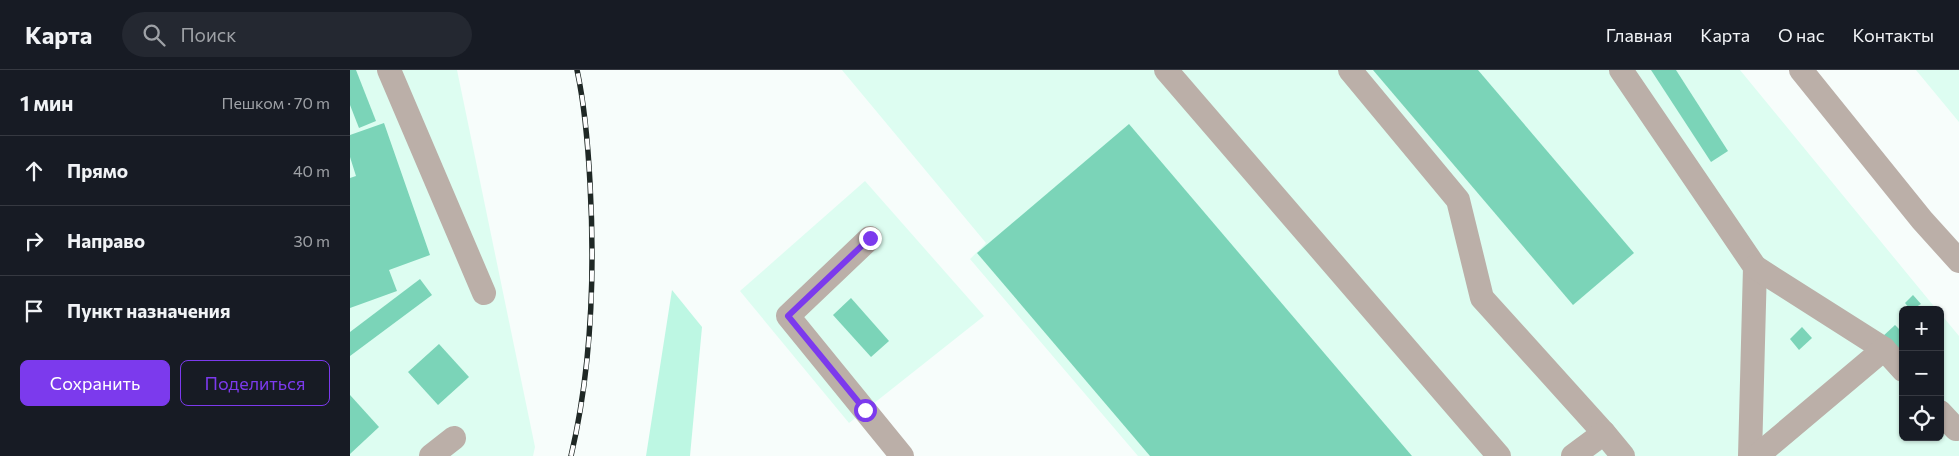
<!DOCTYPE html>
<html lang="ru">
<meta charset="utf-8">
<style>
body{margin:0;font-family:Commissioner,sans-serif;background:#242831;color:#f1f3f6}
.controls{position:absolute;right:15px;bottom:15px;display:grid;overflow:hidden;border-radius:8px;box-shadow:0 1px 4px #0004}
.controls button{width:45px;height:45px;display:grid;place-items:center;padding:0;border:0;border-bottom:1px solid #363941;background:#171b24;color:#f1f3f6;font:25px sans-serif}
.stop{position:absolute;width:15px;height:15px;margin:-11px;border:4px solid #7c3aed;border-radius:50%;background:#fff}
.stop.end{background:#7c3aed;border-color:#fff;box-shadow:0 1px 5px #0008}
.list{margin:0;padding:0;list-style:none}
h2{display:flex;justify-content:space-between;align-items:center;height:65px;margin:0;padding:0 20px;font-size:21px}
h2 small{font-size:16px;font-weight:400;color:#9ea1a6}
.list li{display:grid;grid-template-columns:32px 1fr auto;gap:15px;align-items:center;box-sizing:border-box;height:70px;padding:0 20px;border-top:1px solid #363941}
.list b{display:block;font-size:19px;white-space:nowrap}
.list em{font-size:16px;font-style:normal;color:#9ea1a6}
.actions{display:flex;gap:10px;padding:15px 20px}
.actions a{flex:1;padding:11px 0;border:1px solid #7c3aed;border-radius:8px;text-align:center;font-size:18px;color:#7c3aed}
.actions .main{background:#7c3aed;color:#fff}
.icon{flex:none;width:28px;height:28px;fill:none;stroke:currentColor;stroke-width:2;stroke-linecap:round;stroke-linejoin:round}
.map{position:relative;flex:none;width:1609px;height:386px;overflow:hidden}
header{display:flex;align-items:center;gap:30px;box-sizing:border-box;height:70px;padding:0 25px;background:#171b24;border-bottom:1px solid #363941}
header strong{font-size:24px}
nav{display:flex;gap:28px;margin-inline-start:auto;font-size:18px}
.search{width:350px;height:45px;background:#242831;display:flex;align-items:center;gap:12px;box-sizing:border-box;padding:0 18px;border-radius:28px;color:#9ea1a6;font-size:19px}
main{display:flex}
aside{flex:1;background:#171b24}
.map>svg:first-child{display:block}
.built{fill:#ddfdf1}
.green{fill:#bdf7e3}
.building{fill:#7bd4b8}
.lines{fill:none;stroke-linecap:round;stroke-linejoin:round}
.minor{stroke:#bbafa8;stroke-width:24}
.rail-casing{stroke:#1f2825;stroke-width:5.5}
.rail{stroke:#fff;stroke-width:4;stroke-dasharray:11;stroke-linecap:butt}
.route{stroke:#7c3aed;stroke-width:6}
</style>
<header>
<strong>Карта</strong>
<div class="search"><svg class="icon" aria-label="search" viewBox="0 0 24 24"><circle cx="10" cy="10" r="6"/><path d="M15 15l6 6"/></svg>Поиск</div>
<nav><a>Главная</a><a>Карта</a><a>О нас</a><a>Контакты</a></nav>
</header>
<main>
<aside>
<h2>1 мин<small>Пешком · 70 m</small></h2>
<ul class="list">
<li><svg class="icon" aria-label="ahead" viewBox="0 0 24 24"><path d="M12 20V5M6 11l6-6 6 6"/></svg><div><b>Прямо</b></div><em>40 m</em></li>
<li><svg class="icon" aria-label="right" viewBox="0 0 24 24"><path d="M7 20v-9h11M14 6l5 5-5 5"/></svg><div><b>Направо</b></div><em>30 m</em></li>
<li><svg class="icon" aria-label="arrive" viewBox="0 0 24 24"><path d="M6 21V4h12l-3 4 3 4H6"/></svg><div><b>Пункт назначения</b></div></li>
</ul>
<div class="actions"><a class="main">Сохранить</a><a>Поделиться</a></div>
</aside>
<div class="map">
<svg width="1609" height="386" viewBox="0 0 1609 386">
<rect width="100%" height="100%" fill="#f7fdfb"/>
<g class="built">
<path d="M0 0H107L185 377 183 386H0Z"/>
<path d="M492 0H1390L1587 240H1553V367H1590V243L1609 266V386H788L620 189 636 173Z"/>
<path d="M1566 0H1609V52Z"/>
<path d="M515 111 634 246 499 353 390 221Z"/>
</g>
<path class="green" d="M322 220 352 257 340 386H296Z"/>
<g class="building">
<path d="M0 0H6L26 51 9 58 0 35Z"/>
<path d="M1023 0H1128L1284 183 1223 235Z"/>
<path d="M1301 0H1326L1378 81 1361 92Z"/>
<path d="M34 53 80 185 39 200 47 221 0 238V108L6 106 0 87V65Z"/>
<path d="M779 54 1062 386H800L627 183Z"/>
<path d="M70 209 82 225 0 286V262Z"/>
<path d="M1563 225 1571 234 1561 240 1555 233Z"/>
<path d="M501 228 539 271 521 287 483 245Z"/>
<path d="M1545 255 1553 263V276L1545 283 1531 268Z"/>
<path d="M1452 257 1462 268 1449 280 1440 269Z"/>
<path d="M89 274 119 307 88 335 58 302Z"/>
<path d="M0 325 29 357 0 384Z"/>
</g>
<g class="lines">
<g class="minor">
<path d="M39 0 134 223"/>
<path d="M816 0 1149 386"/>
<path d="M1000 0 1108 130 1132 228 1254 363"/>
<path d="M1271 0 1405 197 1400 386"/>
<path d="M1451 0 1572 150 1609 191"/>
<path d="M520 168 438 246 552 386"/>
<path d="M1405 197 1534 279 1553 300"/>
<path d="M1590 342 1606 359"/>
<path d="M81 386 104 368"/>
<path d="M1223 386 1254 363 1273 386"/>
<path d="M1407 386 1534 279"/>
</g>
<defs>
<path id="rail" d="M221 386C242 297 245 204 240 113 238 75 235 37 227 0"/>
</defs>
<use href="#rail" class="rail-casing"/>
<use href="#rail" class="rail"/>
</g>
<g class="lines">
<path class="route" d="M515 340 438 246 520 168"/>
</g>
</svg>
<div class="controls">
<button>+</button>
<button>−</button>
<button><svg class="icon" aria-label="locate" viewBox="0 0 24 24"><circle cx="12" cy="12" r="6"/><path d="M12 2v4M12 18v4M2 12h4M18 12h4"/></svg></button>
</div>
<div class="stop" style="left:515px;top:340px"></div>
<div class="stop end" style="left:520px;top:168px"></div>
</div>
</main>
